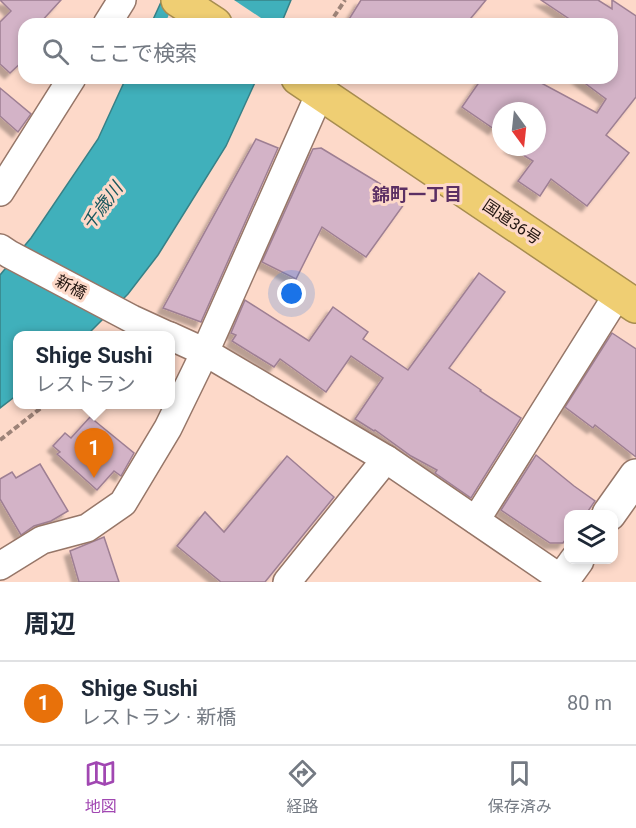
<!DOCTYPE html>
<html lang="ja">
<meta charset="utf-8">
<style>
body{margin:0;font-family:Roboto,"Noto Sans JP",sans-serif;background:#f6f6f7;color:#1f2937}
.controls{position:absolute;right:18px;bottom:18px;display:grid;overflow:hidden;border-radius:12px;box-shadow:0 3px 9px #0003}
.controls button{width:54px;height:54px;display:grid;place-items:center;padding:0;border:0;border-bottom:2px solid #e0e1e3;background:#fff;color:#1f2937;font:30px sans-serif}
.compass{position:absolute;left:492px;top:102px;width:54px;height:54px;border-radius:50%;background:#fff;box-shadow:0 3px 9px #0003;rotate:165deg}
.you{position:absolute;left:292px;top:294px;width:21px;height:21px;margin:-15px;border:4px solid #fff;border-radius:50%;background:#1a73e8;box-shadow:0 0 0 9px #1a73e833}
.badge{display:grid;place-items:center;width:39px;height:39px;border-radius:50%;background:#a147b2;color:#fff;font-size:20px;font-weight:700}
.pin{position:absolute;translate:-50% -50px;filter:drop-shadow(0 2px 3px #0008)}
.pin::after{content:'';position:absolute;top:32px;width:21px;height:18px;background:inherit;clip-path:polygon(0 0,100% 0,50% 100%)}
.popup{position:absolute;left:13px;top:331px;width:162px;height:78px;box-sizing:border-box;display:grid;place-content:center;border-radius:12px;background:#fff;filter:drop-shadow(0 2px 4px #0005);font-size:20px;white-space:nowrap;color:#747a83}
.popup b{font-size:22px;color:#1f2937}
.popup::after{content:'';position:absolute;left:50%;top:100%;margin-left:-12px;border:12px solid transparent;border-top-color:#fff}
.list{margin:0;padding:0;list-style:none}
h2{display:flex;justify-content:space-between;align-items:center;height:78px;margin:0;padding:0 24px;font-size:26px}
h2 small{font-size:20px;font-weight:400;color:#747a83}
.list li{display:grid;grid-template-columns:39px 1fr auto;gap:18px;align-items:center;box-sizing:border-box;height:84px;padding:0 24px;border-top:2px solid #e0e1e3}
.list b{display:block;font-size:22px;white-space:nowrap}
.list p{margin:0;font-size:20px;white-space:nowrap;color:#747a83}
.list em{font-size:20px;font-style:normal;color:#747a83}
.icon{flex:none;width:33px;height:33px;fill:none;stroke:currentColor;stroke-width:2;stroke-linecap:round;stroke-linejoin:round}
.map{position:relative;flex:none;width:636px;height:582px;overflow:hidden}
.search{position:absolute;background:#fff;box-shadow:0 3px 9px #0003;left:18px;right:18px;top:18px;height:66px;display:flex;align-items:center;gap:15px;box-sizing:border-box;padding:0 21px;border-radius:18px;color:#747a83;font-size:22px}
.sheet{height:162px;background:#fff}
nav{display:flex;justify-content:space-around;align-items:center;box-sizing:border-box;height:84px;border-top:2px solid #e0e1e3;background:#fff;font-size:16px;color:#747a83}
nav a{display:grid;justify-items:center;gap:3px}
nav .on{color:#a147b2}
.map>svg:first-child{display:block}
.water{fill:#40b0bb;stroke:#378187;stroke-width:1.5}
.pier{fill:#fdd9c9}
.building{fill:#d3b3c7;stroke:#9e7f93;stroke-width:1.5;filter:url(#shadow)}
.lines{fill:none;stroke-linecap:round;stroke-linejoin:round}
.street-casing{stroke:#967668;stroke-width:30}
.secondary-casing{stroke:#967668;stroke-width:36}
.highway-casing{stroke:#a78d50;stroke-width:36}
.path{stroke:#9d8378;stroke-width:4;stroke-dasharray:6 3;stroke-linecap:butt}
.street{stroke:#fff;stroke-width:27}
.secondary{stroke:#fff;stroke-width:33}
.highway{stroke:#efce73;stroke-width:33}
.labels{text-anchor:middle;dominant-baseline:central;stroke-width:6;stroke-linejoin:round;paint-order:stroke}
.street-label{font-size:16px;fill:#21140f;stroke:#fdd9c9}
.neighbourhood-label{font-size:18px;font-weight:bold;fill:#5b2f63;stroke:#fdd9c9}
.water-label{font-size:18px;font-style:italic;fill:#18575d;stroke:#fdd9c9}
</style>
<div class="map">
<svg width="636" height="582" viewBox="0 0 636 582">
<defs>
<filter id="shadow"><feDropShadow dx="-5.5" dy="5.5" stdDeviation="1.5" flood-color="#0004"/></filter>
</defs>
<rect width="100%" height="100%" fill="#fdd9c9"/>
<g class="water">
<path d="M162 0H291L281 24H151Z"/>
<path d="M126 78H257L226 146 158 255 128 294 87 335 17 336V395L0 408V275L31 238 98 139Z"/>
</g>
<path class="pier" d="M175 0H234L270 24H165Z"/>
<g class="building">
<path d="M0 0H61L39 24H24V60L10 73 0 64V22L11 11Z"/>
<path d="M361 0H486L466 24H346Z"/>
<path d="M541 0H598L612 9V0L636 16V97L606 135 629 153 587 206 551 179 540 196 518 181 533 161 510 147H537V111H501V118L494 129 462 107 482 78H532L597 113 606 99 578 78H612V24H577Z"/>
<path d="M0 88 31 114 18 132 0 116Z"/>
<path d="M256 139 278 148 201 322 163 308Z"/>
<path d="M321 148 407 200 366 257 322 227 296 279 262 262 312 151 313 149Z"/>
<path d="M479 273 505 292 449 368 481 390 480 391 521 418 471 498 435 473 437 470 411 456 375 430 374 431 355 419 383 378 351 356 326 392 280 359 274 367 232 341 236 335 231 333 245 300 309 341 333 307 368 332 363 339 408 370Z"/>
<path d="M612 333 636 349V457L595 425 593 428 565 407Z"/>
<path d="M90 417 134 453 121 476 114 471 97 490 57 454 60 452 53 446 65 433 71 438Z"/>
<path d="M536 455 574 486 595 501 586 514H568V536L563 543H550L501 510Z"/>
<path d="M287 456 334 497 265 582H221L177 546 205 512 224 532Z"/>
<path d="M40 464 68 511 51 521 34 526 21 535 0 499V479L12 472 16 478Z"/>
<path d="M104 537 119 582H79L70 551Z"/>
</g>
<g class="lines">
<defs>
<g id="street">
<path d="M107 24 122 0"/>
<path d="M0 192 72 78"/>
<path d="M0 248 9 254 132 319 169 336"/>
<path d="M170 336 205 352 386 459 566 582"/>
<path d="M476 520 618 294"/>
<path d="M0 566 42 540 87 528 123 503 168 428 205 352 320 93"/>
<path d="M287 582 386 459"/>
</g>
<g id="secondary">
<path d="M609 514 636 476"/>
<path d="M561 582 577 560"/>
</g>
<g id="highway">
<path d="M178 0 215 24"/>
<path d="M298 78 636 306"/>
</g>
</defs>
<use href="#street" class="street-casing"/>
<use href="#secondary" class="secondary-casing"/>
<use href="#highway" class="highway-casing"/>
<g class="path">
<path d="M329 24 345 0"/>
<path d="M0 440 46 404"/>
</g>
<use href="#street" class="street"/>
<use href="#secondary" class="secondary"/>
<use href="#highway" class="highway"/>
</g>
<g class="labels">
<g class="street-label">
<text transform="translate(512 222) rotate(34)">国道36号</text>
<text transform="translate(71 287) rotate(28)">新橋</text>
</g>
<g class="neighbourhood-label">
<text x="417" y="194">錦町一丁目</text>
</g>
<g class="water-label">
<text transform="translate(102 206) rotate(-53)">千歳川</text>
</g>
</g>
</svg>
<div class="controls">
<button><svg class="icon" aria-label="layers" viewBox="0 0 24 24"><path d="M12 4l9 5-9 5-9-5zM3 14l9 5 9-5"/></svg></button>
</div>
<svg class="compass" viewBox="-18 -18 36 36"><path d="M0-13l5 13h-10z" fill="#e53935"/><path d="M0 13l5-13h-10z" fill="#747a83"/></svg>
<div class="you"></div>
<div class="pin badge" style="left:94px;top:478px;background:#e8710a">1</div>
<div class="popup"><b>Shige Sushi</b>レストラン</div>
<div class="search"><svg class="icon" aria-label="search" viewBox="0 0 24 24"><circle cx="10" cy="10" r="6"/><path d="M15 15l6 6"/></svg>ここで検索</div>
</div>
<section class="sheet">
<h2>周辺<small></small></h2>
<ul class="list">
<li><span class="badge" style="background:#e8710a">1</span><div><b>Shige Sushi</b><p>レストラン · 新橋</p></div><em>80 m</em></li>
</ul>
</section>
<nav>
<a class="on"><svg class="icon" aria-label="map" viewBox="0 0 24 24"><path d="M3 6l6-2 6 2 6-2v14l-6 2-6-2-6 2zM9 4v14M15 6v14"/></svg>地図</a>
<a><svg class="icon" aria-label="directions" viewBox="0 0 24 24"><path d="M12 3l9 9-9 9-9-9zM9 14v-3h6M13 9l2 2-2 2"/></svg>経路</a>
<a><svg class="icon" aria-label="saved" viewBox="0 0 24 24"><path d="M7 4h10v16l-5-4-5 4z"/></svg>保存済み</a>
</nav>
